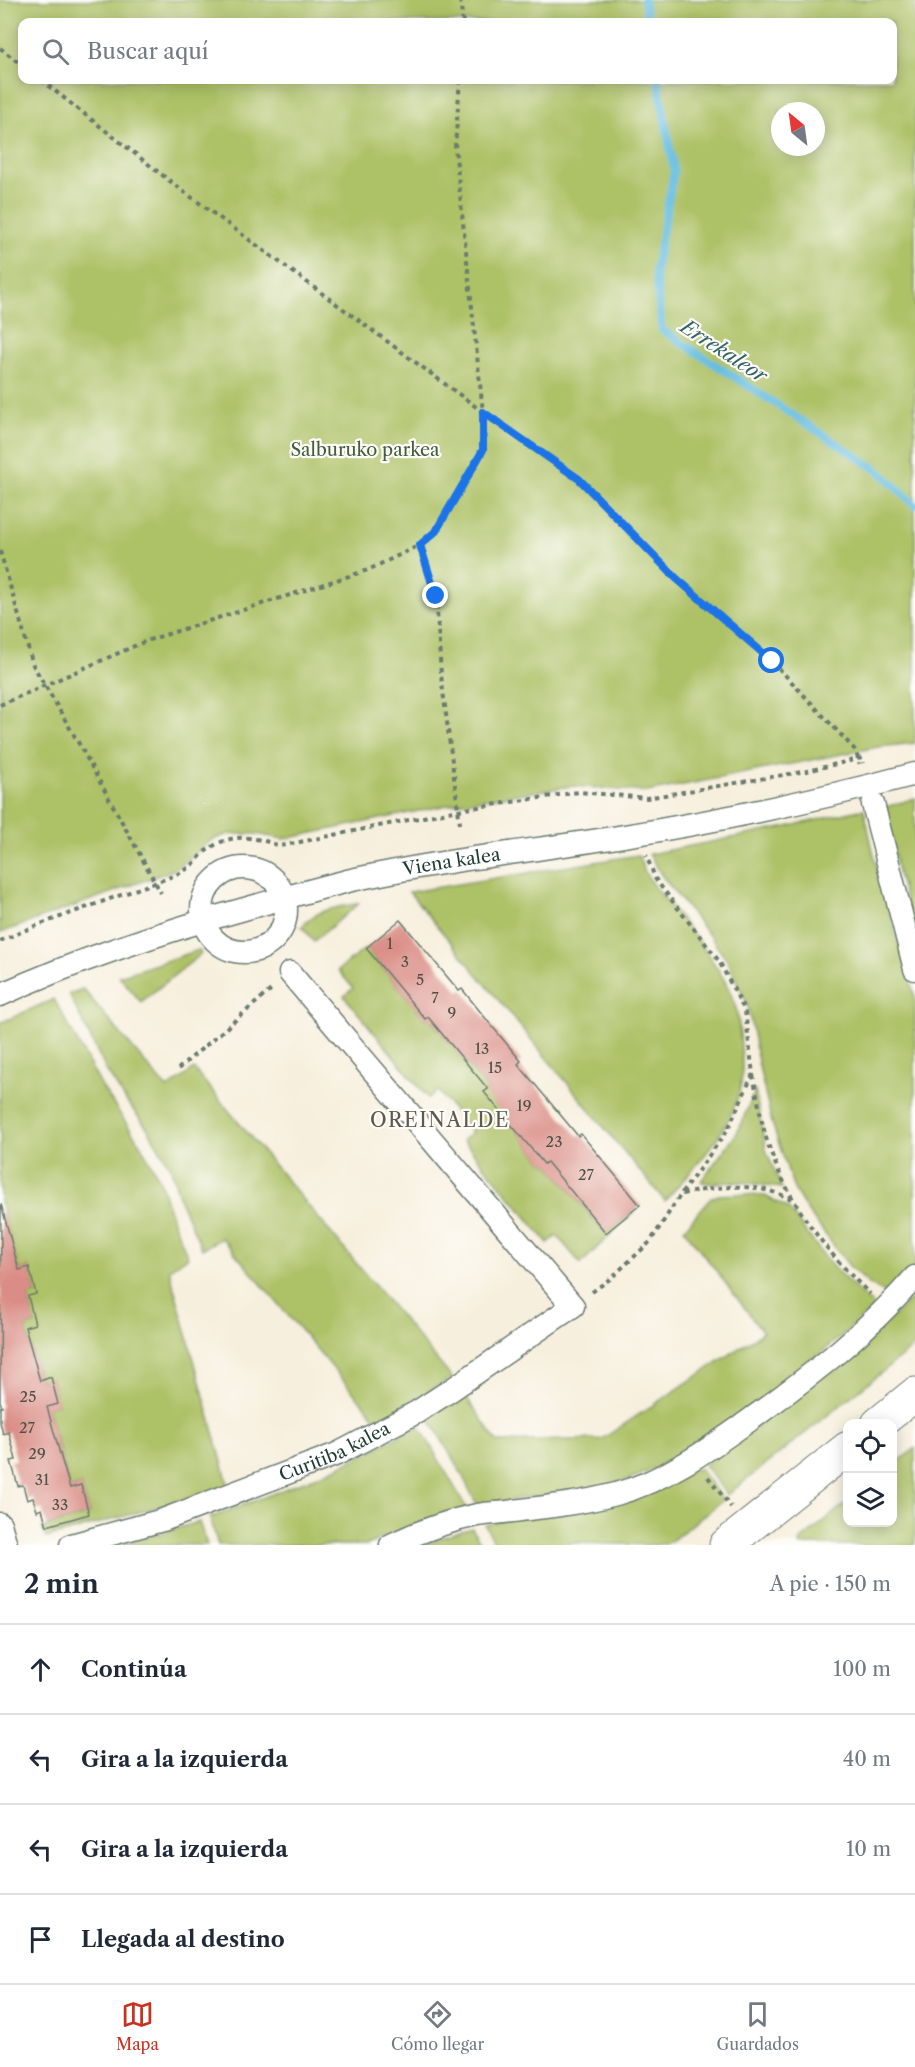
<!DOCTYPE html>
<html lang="es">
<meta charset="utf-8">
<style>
body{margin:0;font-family:"Libre Caslon Text",serif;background:#f6f6f7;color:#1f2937}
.controls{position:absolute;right:18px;bottom:18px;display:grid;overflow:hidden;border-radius:12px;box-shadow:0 3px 15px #0003}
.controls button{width:54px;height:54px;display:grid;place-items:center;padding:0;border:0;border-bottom:2px solid #e0e1e3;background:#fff;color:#1f2937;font:30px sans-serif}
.compass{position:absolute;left:771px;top:102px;width:54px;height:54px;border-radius:50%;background:#fff;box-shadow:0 3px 15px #0003;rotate:331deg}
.stop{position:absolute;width:18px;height:18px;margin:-14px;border:4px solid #1a73e8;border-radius:50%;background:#fff}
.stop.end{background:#1a73e8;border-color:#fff;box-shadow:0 2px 6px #0008}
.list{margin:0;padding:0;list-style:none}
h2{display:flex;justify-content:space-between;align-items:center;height:78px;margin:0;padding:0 24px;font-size:26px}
h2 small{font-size:20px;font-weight:400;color:#747a83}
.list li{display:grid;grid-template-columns:39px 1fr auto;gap:18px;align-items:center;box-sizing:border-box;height:90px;padding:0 24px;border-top:2px solid #e0e1e3}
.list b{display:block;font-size:22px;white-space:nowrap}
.list em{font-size:20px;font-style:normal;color:#747a83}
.icon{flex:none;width:33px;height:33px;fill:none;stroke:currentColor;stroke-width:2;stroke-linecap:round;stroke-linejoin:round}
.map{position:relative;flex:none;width:915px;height:1545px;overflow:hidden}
.search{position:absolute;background:#fff;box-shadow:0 3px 15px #0003;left:18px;right:18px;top:18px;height:66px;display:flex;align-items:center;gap:15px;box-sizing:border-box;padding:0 21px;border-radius:12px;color:#747a83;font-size:22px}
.sheet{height:438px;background:#fff}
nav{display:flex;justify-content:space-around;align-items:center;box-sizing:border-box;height:84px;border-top:2px solid #e0e1e3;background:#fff;font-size:16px;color:#747a83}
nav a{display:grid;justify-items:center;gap:3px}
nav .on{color:#c8321e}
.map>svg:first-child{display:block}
.green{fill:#adc166;stroke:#667f4d;stroke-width:1.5;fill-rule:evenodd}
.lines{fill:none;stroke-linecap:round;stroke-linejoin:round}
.stream{stroke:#63bde1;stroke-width:8}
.building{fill:#da8d86}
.street-casing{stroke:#6b7b6f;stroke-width:25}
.primary-casing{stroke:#6b7b6f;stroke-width:35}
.path{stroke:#6b7b6f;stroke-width:4;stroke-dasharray:4.5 4.5;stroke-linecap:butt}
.street{stroke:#fff;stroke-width:22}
.primary{stroke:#fff;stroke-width:33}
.route{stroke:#1a73e8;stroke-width:8}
.labels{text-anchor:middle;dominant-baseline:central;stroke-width:4.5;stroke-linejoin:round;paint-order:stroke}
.number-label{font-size:15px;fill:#4e5148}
.park-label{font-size:18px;fill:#425e40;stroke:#fdfcf7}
.street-label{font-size:18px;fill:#1f3d34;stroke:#fdfcf7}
.water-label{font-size:20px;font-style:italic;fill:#336368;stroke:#fdfcf7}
.neighbourhood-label{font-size:20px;letter-spacing:1.5px;fill:#605951;stroke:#fdfcf7}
</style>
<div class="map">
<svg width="915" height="1545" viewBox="0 0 915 1545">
<rect width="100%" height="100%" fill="#fdfcf7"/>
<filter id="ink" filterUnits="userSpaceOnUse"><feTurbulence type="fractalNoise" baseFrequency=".0167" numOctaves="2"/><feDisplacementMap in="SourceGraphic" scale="12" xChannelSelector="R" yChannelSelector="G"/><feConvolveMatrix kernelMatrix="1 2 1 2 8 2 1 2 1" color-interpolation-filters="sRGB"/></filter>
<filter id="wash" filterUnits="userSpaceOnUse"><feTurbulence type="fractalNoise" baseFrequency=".008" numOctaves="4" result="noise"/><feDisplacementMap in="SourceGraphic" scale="24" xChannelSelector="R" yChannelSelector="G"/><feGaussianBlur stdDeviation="1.35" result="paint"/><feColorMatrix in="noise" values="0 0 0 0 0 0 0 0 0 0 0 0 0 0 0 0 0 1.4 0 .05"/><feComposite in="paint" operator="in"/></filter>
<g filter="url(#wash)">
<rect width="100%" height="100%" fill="#f7efdd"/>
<g class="green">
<path d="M0 0H915V743L878 747 647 792 573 786 457 803 284 839 256 834H228L212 840 176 869 0 933ZM892 22V80H22V22ZM780 111H816V147H780Z"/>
<path d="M915 798V934L898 873 886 807Z"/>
<path d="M864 809 878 874 915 997V1264L905 1278 888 1295 869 1284 850 1267 806 1209 794 1189 772 1123 758 1062 748 1006 728 962 712 939 662 876 649 854 787 827Z"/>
<path d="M638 855 646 874C673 913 719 958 734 1002 739 1016 740 1032 741 1047 744 1078 742 1094 727 1122 712 1151 686 1176 665 1201L409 892Z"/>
<path d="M360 903 314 941 302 927C316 908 338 908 360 903Z"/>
<path d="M366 948 425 1019 428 1017 488 1089 485 1092 544 1164 547 1162 605 1233 640 1205 581 1264 557 1236 548 1243 463 1140 472 1132 438 1091 428 1098 344 996 353 988 338 970Z"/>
<path d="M199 950 201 954 141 1002 119 976Z"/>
<path d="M83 989 167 1089 194 1069 452 1378 378 1421 222 1238 202 1249 180 1200 171 1168 148 1129 127 1102 106 1070 69 994Z"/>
<path d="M54 999 102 1087 140 1144 159 1178 173 1221 188 1257 169 1269 229 1487 46 1538 42 1528 89 1514 81 1485 70 1488 47 1407 58 1404 51 1378 40 1381 25 1327 35 1324 28 1296 36 1294 29 1267 19 1270 0 1202V1023Z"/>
<path d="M755 1091 766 1150 782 1188 742 1182 705 1183 701 1181 737 1133Z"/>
<path d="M738 1194 765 1196 788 1208 830 1264 875 1307C805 1367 717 1446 630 1479 598 1491 562 1494 527 1498 511 1499 494 1504 478 1507L460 1471 429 1418 465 1395 497 1442 602 1439 763 1332 684 1229 710 1199 718 1195Z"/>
<path d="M915 1296V1346L727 1495 704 1465 856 1350Z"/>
<path d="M419 1425 467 1509C432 1519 399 1529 367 1545H218L210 1518 320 1475 368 1453Z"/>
<path d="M915 1448V1545H800V1541L847 1502 848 1522H892L893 1466Z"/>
<path d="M699 1468 723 1500 670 1542 655 1545 574 1543 496 1545 485 1525Z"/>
<path d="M199 1522 207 1545H120Z"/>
<path d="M472 1528 482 1545H419Z"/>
</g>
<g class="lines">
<g class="stream">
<path d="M644 0 648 22"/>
<path d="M658 80 674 171 655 271 662 330 879 471 915 505"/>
</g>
</g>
<g id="blocks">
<g class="building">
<path d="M400 920 459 991 462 989 491 1025 521 1061 518 1064 578 1136 581 1134 640 1205 606 1233 547 1162 544 1164 484 1092 488 1089 428 1017 425 1019 366 948Z"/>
<path d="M1 1204 19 1270 29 1267 36 1294 28 1296 35 1324 25 1327 40 1381 51 1377 58 1404 47 1407 62 1461 70 1488 81 1485 89 1514 47 1526 42 1509 37 1511 33 1498 27 1500 23 1485 18 1486 11 1461 16 1460 9 1432 3 1434 0 1422V1407H2L0 1401Z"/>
</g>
</g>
</g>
<g filter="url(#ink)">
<use href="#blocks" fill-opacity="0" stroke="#6b7b6f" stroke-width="1.5"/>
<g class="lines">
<defs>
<g id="street">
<path d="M873 804 915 969"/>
<circle cx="244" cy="910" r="42"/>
<path id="s1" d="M0 995C82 958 168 930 255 906 288 897 322 887 356 879 443 860 531 851 618 837 718 821 817 800 915 774"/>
<path d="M0 1524 6 1545"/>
<path id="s2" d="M71 1545 163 1520 337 1454 417 1412 454 1388 573 1306 290 973"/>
<path d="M391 1545C418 1532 447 1521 477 1515 488 1513 501 1513 513 1511 547 1507 582 1503 616 1494 667 1480 712 1447 754 1417 814 1373 866 1333 915 1277"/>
</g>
<g id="primary">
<path d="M878 1424 915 1394"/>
<path d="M726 1545 848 1448"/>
</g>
</defs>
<use href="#street" class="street-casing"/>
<use href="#primary" class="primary-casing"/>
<g class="path">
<path d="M460 0 463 22"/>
<path d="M0 48 22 65"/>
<path d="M41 80 175 185 483 412 579 479 676 578 772 661 856 751 859 764"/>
<path d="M460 80 455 147 483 412V450L436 531 420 545 436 596 441 675 460 824"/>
<path d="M0 551 33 665 78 742 161 893"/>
<path d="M0 705 146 641 368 570 420 545"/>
<path d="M0 941 38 925 176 875C181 872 188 869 192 865 198 860 202 853 209 849 232 832 256 837 280 846L458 810 579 792 647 798 807 771 862 758 863 763"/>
<path d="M178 1069 272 989"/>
<path d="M753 1075C758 1098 761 1124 769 1147 789 1204 826 1252 870 1294"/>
<path d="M682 1194C722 1186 753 1181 791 1199"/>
<path d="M592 1292 610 1279 650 1242 681 1194 727 1131 753 1074 745 1011 719 961 656 880 646 855"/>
<path d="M708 1477 731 1507"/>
</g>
<use href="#street" class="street"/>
<use href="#primary" class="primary"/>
</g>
</g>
<g class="lines" filter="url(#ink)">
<path class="route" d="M436 596 420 545 436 531 483 450V412L579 479 676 578 772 661"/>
</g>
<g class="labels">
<g class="number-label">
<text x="390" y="943">1</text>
<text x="405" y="961">3</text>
<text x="420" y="979">5</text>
<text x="435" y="997">7</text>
<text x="452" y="1012">9</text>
<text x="482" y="1048">13</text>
<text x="495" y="1067">15</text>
<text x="524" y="1105">19</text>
<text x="554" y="1141">23</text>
<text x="586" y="1174">27</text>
<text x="28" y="1396">25</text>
<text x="27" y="1427">27</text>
<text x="37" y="1453">29</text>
<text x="42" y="1479">31</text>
<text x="60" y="1504">33</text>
</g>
<g class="park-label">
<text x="365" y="450">Salburuko parkea</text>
</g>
<g class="street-label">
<text stroke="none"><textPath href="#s1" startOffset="472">Viena kalea</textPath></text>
<text stroke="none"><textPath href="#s2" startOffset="280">Curitiba kalea</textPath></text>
</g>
<g class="water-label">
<text transform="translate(724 351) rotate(33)">Errekaleor</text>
</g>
<g class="neighbourhood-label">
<text x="440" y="1120">OREINALDE</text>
</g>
</g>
</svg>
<div class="controls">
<button><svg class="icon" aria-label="locate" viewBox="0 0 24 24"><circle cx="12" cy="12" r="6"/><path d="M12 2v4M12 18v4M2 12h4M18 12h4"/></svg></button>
<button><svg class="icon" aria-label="layers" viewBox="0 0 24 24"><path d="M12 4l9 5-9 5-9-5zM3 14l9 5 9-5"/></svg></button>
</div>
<svg class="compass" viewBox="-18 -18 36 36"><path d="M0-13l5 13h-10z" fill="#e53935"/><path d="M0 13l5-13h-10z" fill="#747a83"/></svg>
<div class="stop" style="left:772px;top:661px"></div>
<div class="stop end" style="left:436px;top:596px"></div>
<div class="search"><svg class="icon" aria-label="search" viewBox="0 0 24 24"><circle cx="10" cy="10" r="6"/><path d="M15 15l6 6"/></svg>Buscar aquí</div>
</div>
<section class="sheet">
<h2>2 min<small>A pie · 150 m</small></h2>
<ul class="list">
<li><svg class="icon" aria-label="ahead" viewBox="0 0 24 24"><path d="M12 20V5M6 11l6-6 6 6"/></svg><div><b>Continúa</b></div><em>100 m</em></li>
<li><svg class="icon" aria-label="left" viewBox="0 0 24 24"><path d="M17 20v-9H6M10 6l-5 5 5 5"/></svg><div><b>Gira a la izquierda</b></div><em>40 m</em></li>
<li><svg class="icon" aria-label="left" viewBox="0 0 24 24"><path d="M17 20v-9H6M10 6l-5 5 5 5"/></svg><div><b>Gira a la izquierda</b></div><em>10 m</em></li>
<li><svg class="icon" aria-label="arrive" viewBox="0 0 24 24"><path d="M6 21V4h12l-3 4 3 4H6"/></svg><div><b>Llegada al destino</b></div></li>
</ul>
</section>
<nav>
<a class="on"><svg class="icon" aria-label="map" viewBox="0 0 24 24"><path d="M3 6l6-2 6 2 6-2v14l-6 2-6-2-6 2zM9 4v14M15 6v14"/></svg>Mapa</a>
<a><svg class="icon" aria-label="directions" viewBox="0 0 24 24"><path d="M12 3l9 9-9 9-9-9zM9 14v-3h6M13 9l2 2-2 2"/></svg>Cómo llegar</a>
<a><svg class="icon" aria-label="saved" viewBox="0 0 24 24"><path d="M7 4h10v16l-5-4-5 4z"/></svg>Guardados</a>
</nav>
